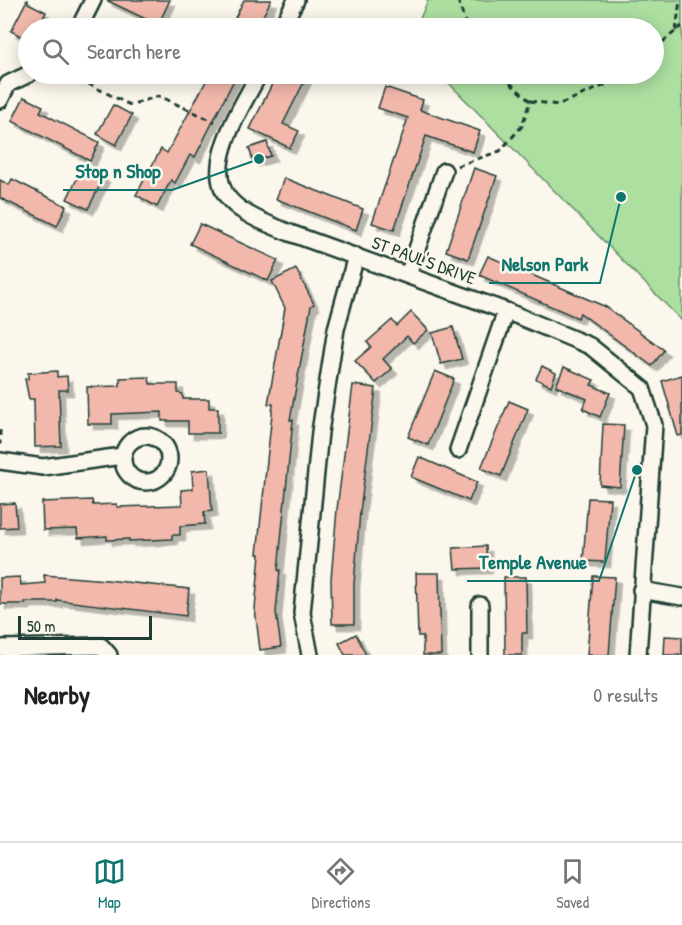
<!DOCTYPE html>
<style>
body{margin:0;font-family:"Patrick Hand",sans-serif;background:#f2f2f2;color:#222}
.scale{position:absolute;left:18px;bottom:15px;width:134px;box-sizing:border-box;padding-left:6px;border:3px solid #1f3d34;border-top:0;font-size:16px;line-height:21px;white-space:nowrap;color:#1f3d34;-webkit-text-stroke:4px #fbf7ec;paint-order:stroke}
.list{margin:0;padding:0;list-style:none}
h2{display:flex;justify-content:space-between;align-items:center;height:78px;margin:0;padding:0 24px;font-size:26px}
h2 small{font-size:20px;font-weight:400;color:#767676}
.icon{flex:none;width:33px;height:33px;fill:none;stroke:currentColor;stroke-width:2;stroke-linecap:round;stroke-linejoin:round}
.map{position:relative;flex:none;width:682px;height:655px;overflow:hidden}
.search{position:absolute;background:#fff;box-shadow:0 3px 15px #0003;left:18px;right:18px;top:18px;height:66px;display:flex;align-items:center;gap:15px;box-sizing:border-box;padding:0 21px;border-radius:33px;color:#767676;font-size:22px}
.sheet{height:186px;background:#fff}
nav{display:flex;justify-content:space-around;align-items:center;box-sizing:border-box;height:84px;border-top:2px solid #e0e0e0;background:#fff;font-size:16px;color:#767676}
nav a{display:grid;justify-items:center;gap:3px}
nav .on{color:#0f766e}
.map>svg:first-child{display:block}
.green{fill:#acdfa0;stroke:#668e6a;stroke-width:1.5}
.building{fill:#f2b8ac;stroke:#1f3d34;stroke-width:1.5;filter:url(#shadow)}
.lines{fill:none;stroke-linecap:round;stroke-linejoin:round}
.street-casing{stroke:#1f3d34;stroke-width:20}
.path{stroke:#1f3d34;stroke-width:3;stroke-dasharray:6 4.5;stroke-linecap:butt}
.street{stroke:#fbf7ec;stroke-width:15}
.labels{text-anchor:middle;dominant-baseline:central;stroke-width:5;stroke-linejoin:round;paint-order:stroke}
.street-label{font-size:18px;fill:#1f3d34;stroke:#fbf7ec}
.leader{fill:none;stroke:#0f766e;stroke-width:2}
.callout-dot{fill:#0f766e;stroke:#fbf7ec;stroke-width:2}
.callout-label{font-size:20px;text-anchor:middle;font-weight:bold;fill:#0f766e;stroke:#fbf7ec;stroke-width:5;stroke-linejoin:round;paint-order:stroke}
</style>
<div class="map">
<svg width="682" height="655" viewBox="0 0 682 655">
<defs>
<filter id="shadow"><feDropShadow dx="5.5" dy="5.5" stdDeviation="0" flood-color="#0004"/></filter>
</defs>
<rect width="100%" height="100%" fill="#fbf7ec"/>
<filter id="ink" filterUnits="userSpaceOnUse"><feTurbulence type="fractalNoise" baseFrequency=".0167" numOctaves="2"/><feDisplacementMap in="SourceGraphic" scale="12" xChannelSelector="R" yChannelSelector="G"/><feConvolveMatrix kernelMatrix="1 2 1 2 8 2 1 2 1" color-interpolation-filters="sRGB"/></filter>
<g filter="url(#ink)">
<path class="green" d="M428 0H682V321L440 74H654V28H416Z"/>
<g class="building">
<path d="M27 0H28V3L46 12 38 28H28V40L11 31Z"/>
<path d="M106 0H170L158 25Z"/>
<path d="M244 0H271L257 28H230Z"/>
<path d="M210 74H237L195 157 190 155 175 183 171 180 157 207 136 195 161 149 167 153Z"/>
<path d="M277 74H308L283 124 299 131 290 148 250 129Z"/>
<path d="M385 87 423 100 420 110 480 131 473 152 426 136 394 230 372 223 408 118 378 108Z"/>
<path d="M24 97 43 106 40 112 99 142 90 161 12 121Z"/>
<path d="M113 105 132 115 116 145 97 134Z"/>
<path d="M267 142 271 156 253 161 249 148Z"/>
<path d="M83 167 104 177 88 209 67 199Z"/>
<path d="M474 168 497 176 468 259 446 251Z"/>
<path d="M284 178 363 209 356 230 276 199Z"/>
<path d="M12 179 66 206 57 226 0 198V180L9 185Z"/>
<path d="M200 224 278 260 268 281 190 244Z"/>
<path d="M488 256 606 307 664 350 652 366 580 313 578 318 479 275Z"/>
<path d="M296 269 314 304 311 306 290 420H293L278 570H280L276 612 281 647 260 650 255 609 260 554H257L273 404H268L285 308 272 281Z"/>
<path d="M411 312 428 330 413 343 407 336 383 359 392 369 376 383 355 361 371 347 367 342 392 320 397 326Z"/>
<path d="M453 327 462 359 441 364 432 333Z"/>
<path d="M542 366 556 373 551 386 536 379Z"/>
<path d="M564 367 594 380 591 385 610 393 600 417 583 409 587 399 556 386Z"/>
<path d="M57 371V377L67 376 68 390H59L61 446 35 447 34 399H29L25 379H28V373Z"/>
<path d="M435 371 454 379 428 445 408 437Z"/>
<path d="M682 375V435L678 436 662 381Z"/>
<path d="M149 377 150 384H178V393L183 394V399H209V408H218V433H188V421H162V412L112 414V424H88L87 387 120 386V378Z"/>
<path d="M353 385 376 388 360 512 354 584V624H332L331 579 337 509Z"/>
<path d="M509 401 528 409 501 476 481 468Z"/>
<path d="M603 424 624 425 620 487 600 485Z"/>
<path d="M419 457 477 482 469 501 411 477Z"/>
<path d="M209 469 212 511 204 512 205 524 180 526V535H172V539L129 541V539L107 540V536L78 538 77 529 43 530 42 502 92 500 93 505 117 504V507L182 505 181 490 193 489 192 471Z"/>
<path d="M588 498 610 499 605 562 583 561Z"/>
<path d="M15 503 17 527 0 528V504Z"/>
<path d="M486 546 487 568 455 569 453 548Z"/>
<path d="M416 573H439L441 655H423V636H418Z"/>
<path d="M44 575 107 580 189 589 186 616 57 600V602H25V604H0V578L20 577 21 585 45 583Z"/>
<path d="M593 576 615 577 609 655H587Z"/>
<path d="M504 577H526L527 633H522V655H505Z"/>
<path d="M356 634 366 655H345L339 643Z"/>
<path d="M665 636 682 637V655H664Z"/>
</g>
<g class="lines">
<defs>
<g id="street">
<path d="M79 28 93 0"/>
<path d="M281 28 296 0"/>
<path d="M259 74C243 105 200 168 230 200 244 216 271 225 290 233L506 311 590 346 642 388 654 425 638 655"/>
<path d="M0 100 8 84 29 74"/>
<path d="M408 275 444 171"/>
<circle cx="146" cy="459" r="23"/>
<path d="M458 450 506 311"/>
<path d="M0 461 43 467 122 456"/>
<path d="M641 590 682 597"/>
<path d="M0 648 101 646 109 655"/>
<path d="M310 655 302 613 320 432 336 329 356 256"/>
<path d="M480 655V605"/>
</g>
</defs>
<use href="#street" class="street-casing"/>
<g class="path">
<path d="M458 0 467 28"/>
<path d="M676 31 680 0"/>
<path d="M654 49 682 26"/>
<path d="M69 74 130 105 159 96 215 122"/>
<path d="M530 101 558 105 605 85 621 74"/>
<path d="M457 166 500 151 522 126 530 101 500 74"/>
<path d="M0 430V445"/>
</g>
<use href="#street" class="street"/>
</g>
</g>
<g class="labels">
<g class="street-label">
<text transform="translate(424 260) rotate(20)">ST PAUL'S DRIVE</text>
</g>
</g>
<path class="leader" d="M259 159L172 190H63M621 197L600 283H489M637 470L599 581H467"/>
<g class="callout-dot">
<circle cx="259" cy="159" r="6"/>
<circle cx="621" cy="197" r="6"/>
<circle cx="637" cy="470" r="6"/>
</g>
<g class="callout-label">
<text x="118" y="178">Stop n Shop</text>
<text x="545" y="271">Nelson Park</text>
<text x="533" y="569">Temple Avenue</text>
</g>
</svg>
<div class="scale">50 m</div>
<div class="search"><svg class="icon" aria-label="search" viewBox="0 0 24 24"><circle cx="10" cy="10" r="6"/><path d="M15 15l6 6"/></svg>Search here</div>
</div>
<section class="sheet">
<h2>Nearby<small>0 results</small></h2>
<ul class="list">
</ul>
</section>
<nav>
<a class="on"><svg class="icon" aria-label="map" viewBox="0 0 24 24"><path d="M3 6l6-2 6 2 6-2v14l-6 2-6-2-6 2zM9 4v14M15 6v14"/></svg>Map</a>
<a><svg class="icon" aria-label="directions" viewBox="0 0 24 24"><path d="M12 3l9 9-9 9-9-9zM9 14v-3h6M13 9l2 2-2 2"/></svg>Directions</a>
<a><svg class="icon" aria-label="saved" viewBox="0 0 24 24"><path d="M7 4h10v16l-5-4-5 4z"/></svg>Saved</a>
</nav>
